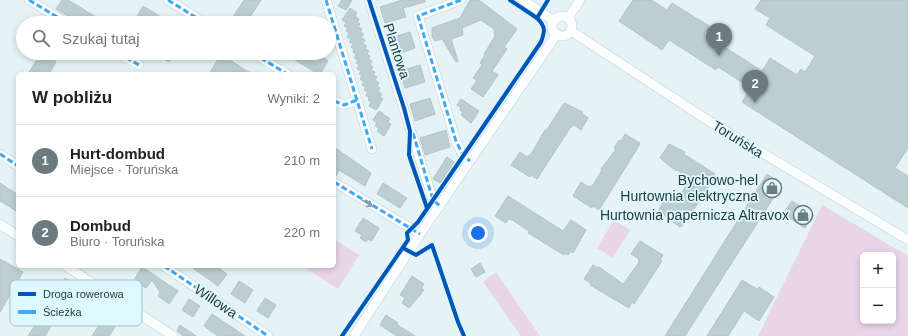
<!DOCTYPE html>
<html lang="pl">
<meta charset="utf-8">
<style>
body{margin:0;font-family:Arial,sans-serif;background:#f2f2f2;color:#202124}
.controls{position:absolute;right:12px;bottom:12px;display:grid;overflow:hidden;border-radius:6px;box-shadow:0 2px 6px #0003}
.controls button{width:36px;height:36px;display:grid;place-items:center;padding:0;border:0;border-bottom:1px solid #e0e0e0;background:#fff;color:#202124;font:20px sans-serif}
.you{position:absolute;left:478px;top:233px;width:14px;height:14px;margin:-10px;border:3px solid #fff;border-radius:50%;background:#1a73e8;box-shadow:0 0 0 6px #1a73e833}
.badge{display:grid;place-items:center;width:26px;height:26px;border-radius:50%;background:#6b7b7f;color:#fff;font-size:13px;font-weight:700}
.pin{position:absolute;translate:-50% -33px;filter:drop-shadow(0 1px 2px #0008)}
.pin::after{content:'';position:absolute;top:21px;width:14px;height:12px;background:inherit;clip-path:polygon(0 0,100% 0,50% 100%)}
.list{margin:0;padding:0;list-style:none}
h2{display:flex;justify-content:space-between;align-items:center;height:52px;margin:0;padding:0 16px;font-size:17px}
h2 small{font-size:13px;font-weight:400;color:#757577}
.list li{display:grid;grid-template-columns:26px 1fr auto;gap:12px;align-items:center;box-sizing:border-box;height:72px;padding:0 16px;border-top:1px solid #e0e0e0}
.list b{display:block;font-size:15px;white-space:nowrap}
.list p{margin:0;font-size:13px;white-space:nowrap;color:#757577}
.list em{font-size:13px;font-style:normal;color:#757577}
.icon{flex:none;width:22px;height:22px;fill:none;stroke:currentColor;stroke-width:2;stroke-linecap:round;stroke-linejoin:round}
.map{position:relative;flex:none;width:908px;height:336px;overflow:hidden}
.search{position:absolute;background:#fff;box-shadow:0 2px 6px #0003;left:16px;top:16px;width:320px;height:44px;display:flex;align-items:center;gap:10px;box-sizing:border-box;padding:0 14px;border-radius:22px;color:#757577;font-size:15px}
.panel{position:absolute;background:#fff;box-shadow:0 2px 6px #0003;left:16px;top:72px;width:320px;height:196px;border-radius:6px}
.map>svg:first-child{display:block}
.green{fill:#e8d6e8;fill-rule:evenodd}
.building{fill:#bcced2;stroke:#b4c3c6}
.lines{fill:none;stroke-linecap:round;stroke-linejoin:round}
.minor-casing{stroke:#c2d1d4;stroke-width:10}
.minor{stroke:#fbfdfe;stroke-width:9}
.quiet{stroke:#3fa9f5;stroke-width:3;stroke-dasharray:6 3;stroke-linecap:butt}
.cycleway-casing{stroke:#ddf8fe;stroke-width:6}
.cycleway{stroke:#0057b8;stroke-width:4}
.oneway{stroke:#929c9e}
.labels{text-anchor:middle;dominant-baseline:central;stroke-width:3.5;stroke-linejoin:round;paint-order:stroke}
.street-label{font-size:14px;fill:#293b3f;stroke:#ddf8fe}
.poi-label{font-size:14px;fill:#293b3f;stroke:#ddf8fe;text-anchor:end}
.key{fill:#ddf8fe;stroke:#a7bfc5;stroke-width:1}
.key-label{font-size:11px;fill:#293b3f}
</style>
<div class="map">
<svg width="908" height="336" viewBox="0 0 908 336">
<rect width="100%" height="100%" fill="#e5f3f6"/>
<g class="green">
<path d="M822 205 908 256V336H758ZM863 255H893V321H863Z"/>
<path d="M614 220 630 230 613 258 597 248Z"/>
<path d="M334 239 359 255 338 289 302 266H334Z"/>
<path d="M496 272 540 336H521L483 282Z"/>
</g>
<g class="building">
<path d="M62 0H68L106 23H80L56 9Z"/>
<path d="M244 0H261L246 23H235L231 20Z"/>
<path d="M342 0H352L346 10 338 6Z"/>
<path d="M402 0H425V2L403 8 406 17 385 23 380 7Z"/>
<path d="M470 0H479L517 29 504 47 507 49 492 71 498 75 483 97 471 89 477 80 473 78 482 65 480 63 485 55 484 54 495 36 494 29 481 20 462 28 463 35 451 39 458 61 456 62 442 39 435 41 432 37V28L460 18Z"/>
<path d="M633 0H651L667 10 672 3 709 26 704 34 762 71 770 58 797 75 801 69 805 72 815 56 766 25 770 18 755 9 761 0H908V148L895 168 908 176V208L742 102 751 88 718 67 716 70 669 40 662 50 619 21Z"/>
<path d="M143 6 171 23H133Z"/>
<path d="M350 8 357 13 355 16 359 19 357 22 360 24 358 27 362 29 360 32 364 34 361 38 365 40 363 43 367 46 365 48 369 51 367 54 370 56 368 59 372 61 370 65 373 67 371 70 375 72 373 75 377 77 375 80 379 83 377 86 380 88 378 91 382 94 380 97 383 99 376 110 369 106 371 102 368 100 369 98 366 95 368 92 364 90 366 87 362 85 364 82 360 79 362 76 359 74 361 71 357 69 359 65 356 63 358 60 354 58 356 55 353 52 354 49 351 47 353 44 349 42 351 39 347 37 349 33 346 31 348 28 344 26 346 23 342 20Z"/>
<path d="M410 32 415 48 395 55 390 38Z"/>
<path d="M41 53 56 62 49 74H28Z"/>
<path d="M154 53H175L169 62Z"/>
<path d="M284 53H316L328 61 320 74H318Z"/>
<path d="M219 58 226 62 228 59 252 74H209Z"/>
<path d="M420 65 425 82 405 88 400 71Z"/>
<path d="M430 98 435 114 415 121 410 104Z"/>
<path d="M461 99 479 111 471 123 461 115 463 113 460 110 461 108 457 105Z"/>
<path d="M564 103 583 112 582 113 588 118 581 130 574 125 570 128 537 179 531 175 530 177 511 165 520 152 527 157 531 154 545 130 546 131Z"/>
<path d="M379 111 390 119 388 122 391 124 384 136 377 131 379 128 375 126 377 123 373 120Z"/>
<path d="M446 130 450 147 425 155 420 138Z"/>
<path d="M625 134 640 143 637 149 599 210 593 206 592 208 573 196 581 182 589 187 593 185 602 170 601 169 616 149 614 148 619 140 621 141Z"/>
<path d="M669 144 685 152 684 154 715 174 710 178 713 180 696 206 685 223 680 227 658 211 666 198 674 203 678 200 690 178 677 170 676 171 660 158Z"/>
<path d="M334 147 371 173 365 186 339 170 336 176H334Z"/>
<path d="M447 157 454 162 440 183 433 179Z"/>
<path d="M767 174 782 184 772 200 685 336H665Z"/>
<path d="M0 183 18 195V212L0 201Z"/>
<path d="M383 183 407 198 400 208 377 194Z"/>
<path d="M508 196 563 231 571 220 586 230 573 253 571 251 568 255 565 253 564 255 528 233 529 231 514 221 509 219 506 223 495 216Z"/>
<path d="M792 201 814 215 805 228 783 214Z"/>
<path d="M363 218 379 228 372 241 368 239 366 242 360 238 362 235 355 231Z"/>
<path d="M640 241 663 255 660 260 662 261 651 278 634 304 632 302 629 308 590 285 591 283 584 279 593 265 598 268 599 267 623 284 638 264 639 259 631 254Z"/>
<path d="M0 259 23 272 0 312Z"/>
<path d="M480 263 485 272 476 277 471 269Z"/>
<path d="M190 266H215L227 274 218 286Z"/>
<path d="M142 267 178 291 169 304 158 296 160 292 152 280 146 288 134 280Z"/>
<path d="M412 276 424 284 421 289 424 290 409 308 402 303 405 298 400 295Z"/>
<path d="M65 278 77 286 67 301 45 336H28Z"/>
<path d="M742 280 757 289 759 287 774 297 759 321 744 311 728 336H707Z"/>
<path d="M239 281 253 290 245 303 231 294Z"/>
<path d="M265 298 276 305 268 318 257 311Z"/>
<path d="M189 299 200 306 193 317 182 310Z"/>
<path d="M110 307 123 315 109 336H92Z"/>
<path d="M212 314 245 336H218L204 326Z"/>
<path d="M386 315 398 323 396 324 415 336H397L380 325Z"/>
<path d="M180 325 196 336H183L177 331Z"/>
</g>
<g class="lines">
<defs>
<g id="minor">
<path d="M29 0 67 23"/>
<path d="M168 0 205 23"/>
<path d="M326 0 372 149"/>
<path d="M369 0 433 200 440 206"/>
<path d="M461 0 418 16 456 141 463 155 470 161"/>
<path d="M523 0 554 21"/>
<circle cx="562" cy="26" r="10"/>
<path d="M568 18 580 0"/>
<path d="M571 31 712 123 908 240"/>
<path d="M118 53 139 65"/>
<path d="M253 53 287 74"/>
<path d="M334 101 344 105 357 100"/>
<path d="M0 154 18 166"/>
<path d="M334 182 420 234"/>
<path d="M0 224 18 236"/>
<path d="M66 266 173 336"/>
<path d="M164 266 268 336"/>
<path d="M354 336 420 234 557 34"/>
</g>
</defs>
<use href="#minor" class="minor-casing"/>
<use href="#minor" class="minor"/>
<g class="quiet">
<path d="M29 0 67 23"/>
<path d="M168 0 205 23"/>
<path d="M326 0 372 149"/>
<path d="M461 0 418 16 456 141 463 155 470 161"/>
<path d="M118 53 139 65"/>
<path d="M253 53 287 74"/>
<path d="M334 101 344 105 357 100"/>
<path d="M413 133 433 200 440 206"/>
<path d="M0 154 18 166"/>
<path d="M334 182 420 234"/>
<path d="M164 266 268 336"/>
</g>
<defs>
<g id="cycleway">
<path d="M369 0 404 108 410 131 409 155 427 208"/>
<path d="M510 0 537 18 548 0"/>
<path d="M403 248 416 255 432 245 458 322 464 336"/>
<path d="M342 336 408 240 407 233 418 222 541 42C545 31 546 27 537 18"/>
</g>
</defs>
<use href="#cycleway" class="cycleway-casing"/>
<use href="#cycleway" class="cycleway"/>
</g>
<defs><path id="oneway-shaft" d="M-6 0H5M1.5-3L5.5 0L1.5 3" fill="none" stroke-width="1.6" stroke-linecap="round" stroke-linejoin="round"/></defs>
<use class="oneway" href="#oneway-shaft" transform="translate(367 203) rotate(31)"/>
<defs>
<symbol id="shop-ring" viewBox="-11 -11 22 22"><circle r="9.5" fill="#ddf8fe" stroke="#6b7b7f" stroke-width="1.5"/><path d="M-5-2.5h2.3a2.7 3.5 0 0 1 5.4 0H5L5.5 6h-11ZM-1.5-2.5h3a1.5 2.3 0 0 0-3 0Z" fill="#6b7b7f"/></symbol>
</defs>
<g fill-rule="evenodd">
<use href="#shop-ring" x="761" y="177" width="22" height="22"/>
<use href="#shop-ring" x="792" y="204" width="22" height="22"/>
</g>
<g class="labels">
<g class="street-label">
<text transform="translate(397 51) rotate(72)">Plantowa</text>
<text transform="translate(738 139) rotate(32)">Toruńska</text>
<text transform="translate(216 301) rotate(34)">Willowa</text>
</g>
<g class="poi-label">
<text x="758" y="180">Bychowo-hel<tspan x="758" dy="16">Hurtownia elektryczna</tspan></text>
<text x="789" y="215">Hurtownia papernicza Altravox</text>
</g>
</g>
<rect x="10" y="280" width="132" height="46" rx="6" class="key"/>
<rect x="18" y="292" width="18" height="4" fill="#0057b8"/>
<rect x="18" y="310" width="18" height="4" fill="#3fa9f5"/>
<g class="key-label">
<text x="43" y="298">Droga rowerowa</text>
<text x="43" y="316">Ścieżka</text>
</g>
</svg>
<div class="controls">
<button>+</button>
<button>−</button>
</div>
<div class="you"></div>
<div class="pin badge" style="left:719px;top:56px">1</div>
<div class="pin badge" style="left:755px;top:103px">2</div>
<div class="search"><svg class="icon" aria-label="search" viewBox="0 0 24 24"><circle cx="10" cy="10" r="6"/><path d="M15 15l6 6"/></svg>Szukaj tutaj</div>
<section class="panel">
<h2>W pobliżu<small>Wyniki: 2</small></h2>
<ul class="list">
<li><span class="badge">1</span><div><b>Hurt-dombud</b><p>Miejsce · Toruńska</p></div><em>210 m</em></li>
<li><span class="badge">2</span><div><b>Dombud</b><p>Biuro · Toruńska</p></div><em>220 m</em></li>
</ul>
</section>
</div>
